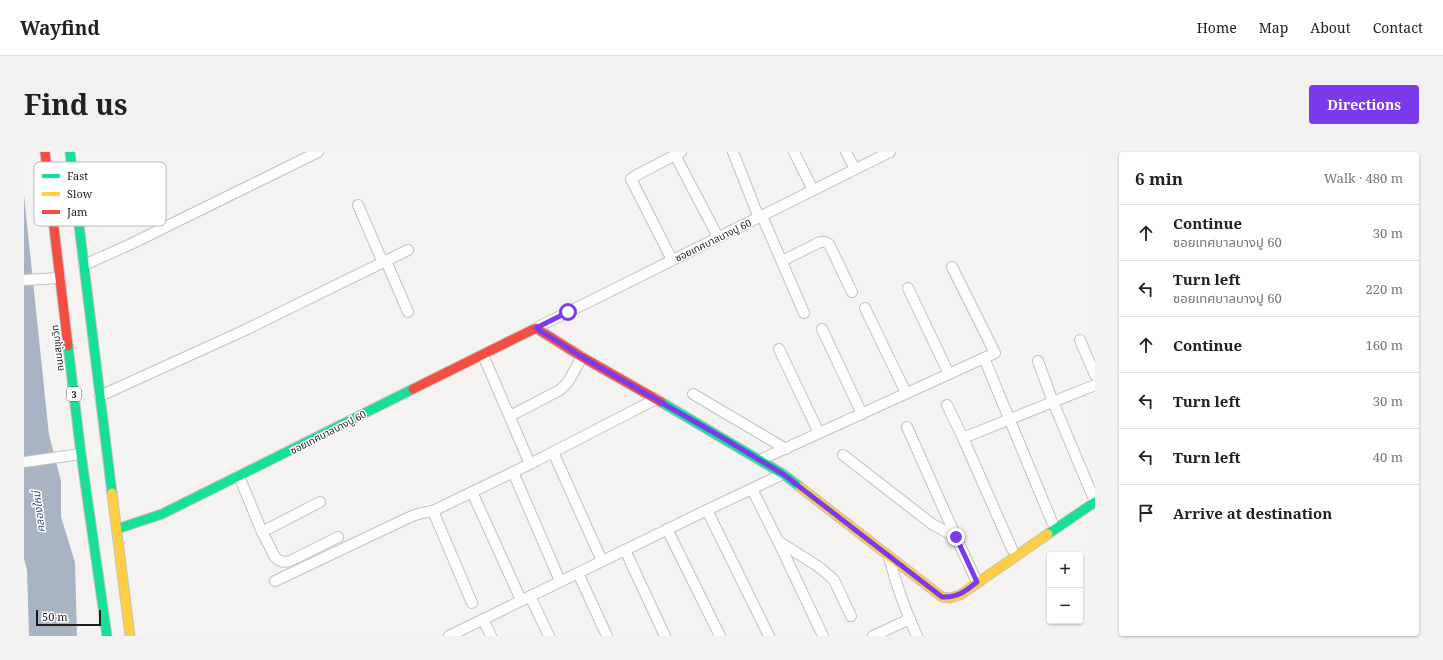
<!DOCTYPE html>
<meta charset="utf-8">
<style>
body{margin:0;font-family:"Noto Serif","Noto Sans Thai",serif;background:#f2f2f2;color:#202124}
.controls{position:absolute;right:12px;bottom:12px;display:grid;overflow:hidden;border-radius:4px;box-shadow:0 1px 3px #0004}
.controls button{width:36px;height:36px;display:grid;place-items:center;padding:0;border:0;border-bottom:1px solid #e0e0e0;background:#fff;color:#202124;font:20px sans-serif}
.scale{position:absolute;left:12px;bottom:10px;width:65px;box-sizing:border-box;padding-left:4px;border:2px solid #1e1d1c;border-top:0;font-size:11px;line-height:14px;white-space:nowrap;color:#1e1d1c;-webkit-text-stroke:3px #fff;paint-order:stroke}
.stop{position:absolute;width:12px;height:12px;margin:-9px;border:3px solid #7c3aed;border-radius:50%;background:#fff}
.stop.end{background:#7c3aed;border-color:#fff;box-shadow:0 1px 4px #0008}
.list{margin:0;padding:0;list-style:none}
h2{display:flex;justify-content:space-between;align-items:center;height:52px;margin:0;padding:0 16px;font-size:17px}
h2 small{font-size:13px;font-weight:400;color:#757577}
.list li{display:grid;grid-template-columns:26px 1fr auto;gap:12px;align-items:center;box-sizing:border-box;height:56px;padding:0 16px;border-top:1px solid #e0e0e0}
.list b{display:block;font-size:15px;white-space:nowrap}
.list p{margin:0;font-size:13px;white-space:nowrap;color:#757577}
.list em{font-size:13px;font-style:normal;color:#757577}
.icon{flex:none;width:22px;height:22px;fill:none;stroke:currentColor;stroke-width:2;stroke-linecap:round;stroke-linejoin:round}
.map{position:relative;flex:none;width:1071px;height:484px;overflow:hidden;border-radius:4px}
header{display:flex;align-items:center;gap:24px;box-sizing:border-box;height:56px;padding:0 20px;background:#fff;border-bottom:1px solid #e0e0e0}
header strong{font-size:19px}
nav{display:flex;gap:22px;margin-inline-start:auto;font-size:14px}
.intro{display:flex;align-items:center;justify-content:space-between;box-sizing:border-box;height:96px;padding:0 24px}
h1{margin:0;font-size:28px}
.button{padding:10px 18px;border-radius:4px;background:#7c3aed;color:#fff;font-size:14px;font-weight:700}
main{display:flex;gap:24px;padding:0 24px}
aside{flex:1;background:#fff;border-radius:4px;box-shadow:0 1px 3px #0004}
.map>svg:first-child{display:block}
.water{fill:#a8b3c4}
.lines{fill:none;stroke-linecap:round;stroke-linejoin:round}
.street-casing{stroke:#c4c2c1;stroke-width:12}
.fast-casing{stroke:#c4c2c1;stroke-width:11}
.slow-casing{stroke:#c4c2c1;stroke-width:11}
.jam-casing{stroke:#c4c2c1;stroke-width:11}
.street{stroke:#fefdfd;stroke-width:10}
.fast{stroke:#16e098;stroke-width:9}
.slow{stroke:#ffcf43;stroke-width:9}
.jam{stroke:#f24e42;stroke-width:9}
.route{stroke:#7c3aed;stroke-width:5}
.labels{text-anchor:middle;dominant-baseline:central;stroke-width:3;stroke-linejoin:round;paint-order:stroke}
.shield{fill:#fff;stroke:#626160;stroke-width:1}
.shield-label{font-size:9px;font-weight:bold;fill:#1e1d1c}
.street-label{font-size:10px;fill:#1e1d1c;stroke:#fff}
.water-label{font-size:11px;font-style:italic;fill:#3c567c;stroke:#fff}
.key{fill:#fff;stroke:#bcbbbb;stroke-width:1}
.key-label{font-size:11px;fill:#1e1d1c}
</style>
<header>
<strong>Wayfind</strong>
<nav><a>Home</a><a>Map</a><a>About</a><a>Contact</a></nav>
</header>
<div class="intro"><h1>Find us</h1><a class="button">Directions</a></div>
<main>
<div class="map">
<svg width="1071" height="484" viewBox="0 0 1071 484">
<rect width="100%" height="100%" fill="#f5f3f1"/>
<path class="water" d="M0 43 25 283 37 329V365L51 410 53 484H5L3 418 0 407Z"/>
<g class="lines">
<defs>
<g id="street">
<path d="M709 0 735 66"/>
<path d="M770 0 789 38"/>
<path d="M822 0 831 17"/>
<path d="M651 3 694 85"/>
<path d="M334 53 359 111"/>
<path d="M738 64 780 161"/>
<path d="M648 108 607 27 611 24 657 0"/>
<path d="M362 109 384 160"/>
<path d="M758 109 796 90H801L805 92 828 140"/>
<path d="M60 113 107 92 294 0"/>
<path d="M0 128 36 126"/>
<path d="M884 136 925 222"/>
<path d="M841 156 882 241"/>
<path d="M512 176 866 0"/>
<path d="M798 177 838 262"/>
<path d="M1056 188 1071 223"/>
<path d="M755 197 795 281"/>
<path d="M459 203 506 312"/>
<path d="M960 206 1028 370"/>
<path d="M1014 209 1029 250 1069 345"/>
<path d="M669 242 762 297"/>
<path d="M76 244 219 179 384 98"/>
<path d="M923 253 939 286 988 397"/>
<path d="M486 264 536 238 544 230 558 205"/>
<path d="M883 275 932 385 953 430"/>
<path d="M939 286 1071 233"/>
<path d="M529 300 578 409"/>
<path d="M819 303 908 372 932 385"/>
<path d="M736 308 971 201 928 115"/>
<path d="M0 310 57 302"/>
<path d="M489 320 536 429"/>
<path d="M215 324 238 380 251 405C256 410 260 411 266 409L314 385"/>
<path d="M728 337 754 389 799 484"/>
<path d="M448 340 497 448"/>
<path d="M683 358 745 484"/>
<path d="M409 359 448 451"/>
<path d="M643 377 696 484"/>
<path d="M238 380 296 350"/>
<path d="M754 389 795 415 810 428 827 464"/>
<path d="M601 398 641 484"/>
<path d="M865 405C872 432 881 458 893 484"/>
<path d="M554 421 583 484"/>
<path d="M251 429 388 364 398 361 409 359 506 312 632 247"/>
<path d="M506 444 525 484"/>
<path d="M459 467 467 484"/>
<path d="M425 484 683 358 759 322"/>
<path d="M849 484 886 467"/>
</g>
<g id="fast">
<path d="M46 0 88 341"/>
<path d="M44 194 57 302 83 484"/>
<path d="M637 250 759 322 776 335"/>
<path d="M93 377 138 362 389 237"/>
<path d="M1024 382 1071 350"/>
</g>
<g id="slow">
<path d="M776 335 918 445 926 446 936 443 1024 382"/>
<path d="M88 341 106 484"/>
</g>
<g id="jam">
<path d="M21 0 44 194"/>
<path d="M389 237 512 176 558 205 637 250"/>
</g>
</defs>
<use href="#street" class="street-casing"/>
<use href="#fast" class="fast-casing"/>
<use href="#slow" class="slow-casing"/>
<use href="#jam" class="jam-casing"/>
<use href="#street" class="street"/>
<use href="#fast" class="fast"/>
<use href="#slow" class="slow"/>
<use href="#jam" class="jam"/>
</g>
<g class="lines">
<path class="route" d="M544 160 512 176 558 205 694 283 759 322 918 445C933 446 942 439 953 430L932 385"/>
</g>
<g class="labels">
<rect class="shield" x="43" y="235" width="14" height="14" rx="3"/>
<g class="shield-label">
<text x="50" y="242">3</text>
</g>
<g class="street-label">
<text transform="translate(689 88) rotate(-26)">ซอยเทศบาลบางปู 60</text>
<text transform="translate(33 196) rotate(-97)">ถนนสุขุมวิท</text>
<text transform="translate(304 280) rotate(-27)">ซอยเทศบาลบางปู 60</text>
</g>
<g class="water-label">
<text transform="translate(14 360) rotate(-97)">คลองใหม่</text>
</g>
</g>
<rect x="10" y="10" width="132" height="64" rx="6" class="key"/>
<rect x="18" y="22" width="18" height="4" fill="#16e098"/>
<rect x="18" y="40" width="18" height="4" fill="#ffcf43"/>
<rect x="18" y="58" width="18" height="4" fill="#f24e42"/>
<g class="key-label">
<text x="43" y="28">Fast</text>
<text x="43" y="46">Slow</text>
<text x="43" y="64">Jam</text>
</g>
</svg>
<div class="controls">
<button>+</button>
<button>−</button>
</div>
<div class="scale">50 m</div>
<div class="stop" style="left:544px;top:160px"></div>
<div class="stop end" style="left:932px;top:385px"></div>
</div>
<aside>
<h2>6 min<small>Walk · 480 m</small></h2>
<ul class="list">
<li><svg class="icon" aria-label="ahead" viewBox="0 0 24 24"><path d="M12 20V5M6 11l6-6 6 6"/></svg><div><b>Continue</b><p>ซอยเทศบาลบางปู 60</p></div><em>30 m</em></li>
<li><svg class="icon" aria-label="left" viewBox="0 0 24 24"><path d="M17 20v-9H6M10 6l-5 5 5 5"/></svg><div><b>Turn left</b><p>ซอยเทศบาลบางปู 60</p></div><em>220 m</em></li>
<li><svg class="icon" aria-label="ahead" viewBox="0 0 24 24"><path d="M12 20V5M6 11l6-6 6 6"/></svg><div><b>Continue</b></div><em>160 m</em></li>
<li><svg class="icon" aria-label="left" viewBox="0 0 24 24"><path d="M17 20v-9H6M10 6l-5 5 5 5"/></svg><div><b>Turn left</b></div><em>30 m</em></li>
<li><svg class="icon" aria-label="left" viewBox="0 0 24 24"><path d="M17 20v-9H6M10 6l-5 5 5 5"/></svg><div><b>Turn left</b></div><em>40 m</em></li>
<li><svg class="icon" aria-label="arrive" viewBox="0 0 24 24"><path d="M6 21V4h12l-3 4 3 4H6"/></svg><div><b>Arrive at destination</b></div></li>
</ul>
</aside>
</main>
